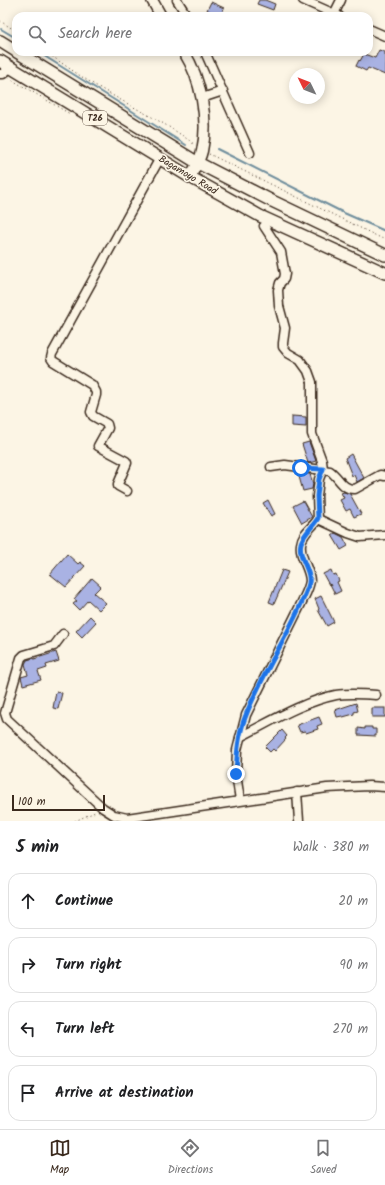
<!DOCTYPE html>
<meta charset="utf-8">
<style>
body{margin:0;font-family:Kalam,sans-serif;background:#f2f2f2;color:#202124}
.compass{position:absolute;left:289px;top:68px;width:36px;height:36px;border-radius:50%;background:#fff;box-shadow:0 2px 10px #0003;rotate:313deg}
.scale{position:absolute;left:12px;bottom:10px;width:93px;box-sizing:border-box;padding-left:4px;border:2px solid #3b2a1e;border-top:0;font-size:11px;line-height:14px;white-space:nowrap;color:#3b2a1e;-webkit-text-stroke:3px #fcf5e5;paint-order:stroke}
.stop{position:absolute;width:12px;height:12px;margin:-9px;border:3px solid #1a73e8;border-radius:50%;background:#fff}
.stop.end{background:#1a73e8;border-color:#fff;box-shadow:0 1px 4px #0008}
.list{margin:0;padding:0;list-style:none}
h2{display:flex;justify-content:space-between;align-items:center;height:52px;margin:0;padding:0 16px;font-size:17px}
h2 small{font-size:13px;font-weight:400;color:#757577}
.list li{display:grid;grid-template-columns:26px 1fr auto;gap:12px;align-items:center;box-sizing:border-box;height:56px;margin:0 8px 8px;padding:0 8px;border:1px solid #e0e0e0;border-radius:12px}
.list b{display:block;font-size:15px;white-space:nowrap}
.list em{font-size:13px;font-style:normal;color:#757577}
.icon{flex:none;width:22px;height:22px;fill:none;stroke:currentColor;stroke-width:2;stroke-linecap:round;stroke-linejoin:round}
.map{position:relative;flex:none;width:385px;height:821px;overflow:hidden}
.search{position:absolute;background:#fff;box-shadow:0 2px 10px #0003;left:12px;right:12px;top:12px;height:44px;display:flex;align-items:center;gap:10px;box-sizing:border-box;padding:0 14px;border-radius:12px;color:#757577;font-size:15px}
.sheet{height:308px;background:#fff}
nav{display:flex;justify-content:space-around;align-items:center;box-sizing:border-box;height:56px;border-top:1px solid #e0e0e0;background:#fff;font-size:11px;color:#757577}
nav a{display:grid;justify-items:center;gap:2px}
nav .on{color:#3b2a1e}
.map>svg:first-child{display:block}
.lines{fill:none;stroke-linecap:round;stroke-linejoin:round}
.stream{stroke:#6f8e9d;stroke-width:2}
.building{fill:#a9b2e3;stroke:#3b2a1e}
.minor-casing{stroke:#3b2a1e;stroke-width:11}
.major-casing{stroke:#3b2a1e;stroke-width:13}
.highway-casing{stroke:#3b2a1e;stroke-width:14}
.path{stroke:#3b2a1e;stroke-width:1;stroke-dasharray:1 3;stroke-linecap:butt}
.minor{stroke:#fcf5e5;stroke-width:8}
.major{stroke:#fcf5e5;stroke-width:10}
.highway{stroke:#fcf5e5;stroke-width:11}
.route{stroke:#1a73e8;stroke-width:5}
.labels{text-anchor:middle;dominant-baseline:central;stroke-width:3.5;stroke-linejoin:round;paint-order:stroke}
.shield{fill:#fcf5e5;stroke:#75675a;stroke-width:1}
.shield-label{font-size:9px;font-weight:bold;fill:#3b2a1e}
.street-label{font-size:10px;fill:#3b2a1e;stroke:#fcf5e5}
</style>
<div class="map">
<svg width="385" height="821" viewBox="0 0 385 821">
<rect width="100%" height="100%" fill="#fcf5e5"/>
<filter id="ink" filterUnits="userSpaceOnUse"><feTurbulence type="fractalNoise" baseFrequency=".025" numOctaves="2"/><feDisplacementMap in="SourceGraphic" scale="8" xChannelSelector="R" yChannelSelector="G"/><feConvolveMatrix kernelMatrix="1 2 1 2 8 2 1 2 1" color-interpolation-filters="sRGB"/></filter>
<g filter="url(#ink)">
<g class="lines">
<g class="stream">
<path d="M1 29 16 38"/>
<path d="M38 52 186 145"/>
<path d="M217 149 344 213 385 231"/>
</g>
</g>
<g class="building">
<path d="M259 0H265L275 4 273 10 257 4Z"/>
<path d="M211 2 224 8 221 16 207 10Z"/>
<path d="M379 50 385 52V75L368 68 366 71 356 66 359 60 360 61 364 54 375 58Z"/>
<path d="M292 416 306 417V427L292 426Z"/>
<path d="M309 442 316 461 309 463H308L302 444Z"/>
<path d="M351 454 364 478 357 482 354 475 352 476 345 458Z"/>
<path d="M298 473 310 474 313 484 312 489 303 491Z"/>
<path d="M344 492 350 494 361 514 354 517 350 509 346 511 340 500 344 498 341 493Z"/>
<path d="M268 500 275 514 271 516 263 503Z"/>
<path d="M303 501 312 517 302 523 293 506Z"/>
<path d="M335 533 343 537 348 546 341 550 332 535Z"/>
<path d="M67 554 78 564 80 562 85 566 66 587 50 574Z"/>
<path d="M282 570 288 572 274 604 269 602Z"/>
<path d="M331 570 333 575 336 574 339 581 337 582 341 591 335 594 330 584 329 585 323 574Z"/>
<path d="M92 578 101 586 94 593 106 603 99 610 88 600 79 610 73 604 77 601 74 599Z"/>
<path d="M321 596 334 622 327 626 318 610 319 609 315 599Z"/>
<path d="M90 616 96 622 82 637 76 631Z"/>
<path d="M56 652 59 661 46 665 47 668 38 671 41 680 23 685 21 677 28 675 25 664 27 660 34 658V659Z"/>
<path d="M56 692 62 693 58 709 53 708Z"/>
<path d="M356 703 358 711 354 712V714L343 717 342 716 337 717 335 710Z"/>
<rect x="372" y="708" width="13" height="9"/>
<path d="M319 717 322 724 317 726 318 729 306 733 305 731 300 732 297 725Z"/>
<path d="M365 727H372V729H376V736L358 735V728L365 729Z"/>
<path d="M282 730 287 736 285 738 286 739 275 751 273 749 270 752 265 747Z"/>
</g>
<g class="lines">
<defs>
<g id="minor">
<path d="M177 0 187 16"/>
<path d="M303 0 339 16"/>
<path d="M334 14 341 0"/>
<path d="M369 29 385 36"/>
<path d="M205 52 250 153"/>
<path d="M0 74H3L11 67"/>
<path d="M202 98 223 91"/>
<path d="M271 467 285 465 330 471C339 477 342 490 355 489L380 475 385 476"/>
<path d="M127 491 118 486V484L127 463 126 461 98 446 108 428 107 424 93 416 91 412 96 395V392L92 385 53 361 51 358 52 354 160 158"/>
<path d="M318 519 348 533 360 537 385 535"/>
<path d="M63 634 54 646 24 655 21 658 5 713 7 719 103 808 114 815 127 818 327 788 369 786 385 787"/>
<path d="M240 737C270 722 302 702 336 695 349 693 363 694 376 695"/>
<path d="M297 792 299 821"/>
<path d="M240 800 236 774 237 750 246 715 301 604C304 597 309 589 310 581 310 568 299 558 301 544 302 533 313 527 318 519L317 496 319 479 323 469 322 461 312 434V382L308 371 300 360 288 353 283 347V343L285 328 279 306 278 290 280 283 284 279 285 274 281 252 264 226"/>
</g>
<g id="major">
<path d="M152 0 161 16"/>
<path d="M184 52C201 79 209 120 202 151 200 160 195 168 190 177"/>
</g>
<g id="highway">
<path d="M0 41 16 51"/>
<path d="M17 52 198 163 270 200 385 255"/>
<path d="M0 61 190 177 260 216 385 273"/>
</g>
</defs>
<use href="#minor" class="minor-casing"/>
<use href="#major" class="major-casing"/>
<use href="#highway" class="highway-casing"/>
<g class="path">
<path d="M0 21 16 31"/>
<path d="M46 52C63 64 81 77 100 88 131 107 166 122 195 145"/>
<path d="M9 78 70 114"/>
<path d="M209 154 385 240"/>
<path d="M75 821 95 812"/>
<path d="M180 821 182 817"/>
</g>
<use href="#minor" class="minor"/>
<use href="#major" class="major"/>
<use href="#highway" class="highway"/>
</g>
</g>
<g class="lines" filter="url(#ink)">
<path class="route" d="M236 774C237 754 238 734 246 715 263 671 292 631 308 587 314 571 297 559 301 543 304 533 313 527 318 518L317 496 319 479 323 469 301 468"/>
</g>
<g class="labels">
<rect class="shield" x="83" y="111" width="24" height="14" rx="3"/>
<g class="shield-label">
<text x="95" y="118">T26</text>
</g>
<g class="street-label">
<text transform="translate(188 175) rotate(31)">Bagamoyo Road</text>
</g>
</g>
</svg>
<svg class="compass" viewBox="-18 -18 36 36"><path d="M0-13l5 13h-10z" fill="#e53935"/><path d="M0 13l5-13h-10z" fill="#757577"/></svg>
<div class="scale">100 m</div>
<div class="stop" style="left:301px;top:468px"></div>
<div class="stop end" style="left:236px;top:774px"></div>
<div class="search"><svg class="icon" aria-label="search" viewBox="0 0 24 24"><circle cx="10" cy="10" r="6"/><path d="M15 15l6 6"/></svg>Search here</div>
</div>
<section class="sheet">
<h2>5 min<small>Walk · 380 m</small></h2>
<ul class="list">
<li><svg class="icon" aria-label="ahead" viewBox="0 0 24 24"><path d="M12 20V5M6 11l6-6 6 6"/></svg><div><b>Continue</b></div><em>20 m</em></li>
<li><svg class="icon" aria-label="right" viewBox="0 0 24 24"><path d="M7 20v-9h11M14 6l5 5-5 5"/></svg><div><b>Turn right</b></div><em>90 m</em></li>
<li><svg class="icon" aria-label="left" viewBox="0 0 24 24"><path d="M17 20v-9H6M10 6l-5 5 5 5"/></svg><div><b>Turn left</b></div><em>270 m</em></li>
<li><svg class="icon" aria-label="arrive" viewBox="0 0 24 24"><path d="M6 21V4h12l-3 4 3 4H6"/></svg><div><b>Arrive at destination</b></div></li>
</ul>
</section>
<nav>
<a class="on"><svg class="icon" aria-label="map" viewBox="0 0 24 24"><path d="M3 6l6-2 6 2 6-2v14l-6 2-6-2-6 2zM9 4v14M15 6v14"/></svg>Map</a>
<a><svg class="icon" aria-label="directions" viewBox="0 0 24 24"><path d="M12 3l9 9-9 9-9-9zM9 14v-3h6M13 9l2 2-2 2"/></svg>Directions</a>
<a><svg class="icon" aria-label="saved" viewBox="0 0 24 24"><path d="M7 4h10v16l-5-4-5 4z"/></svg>Saved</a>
</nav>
